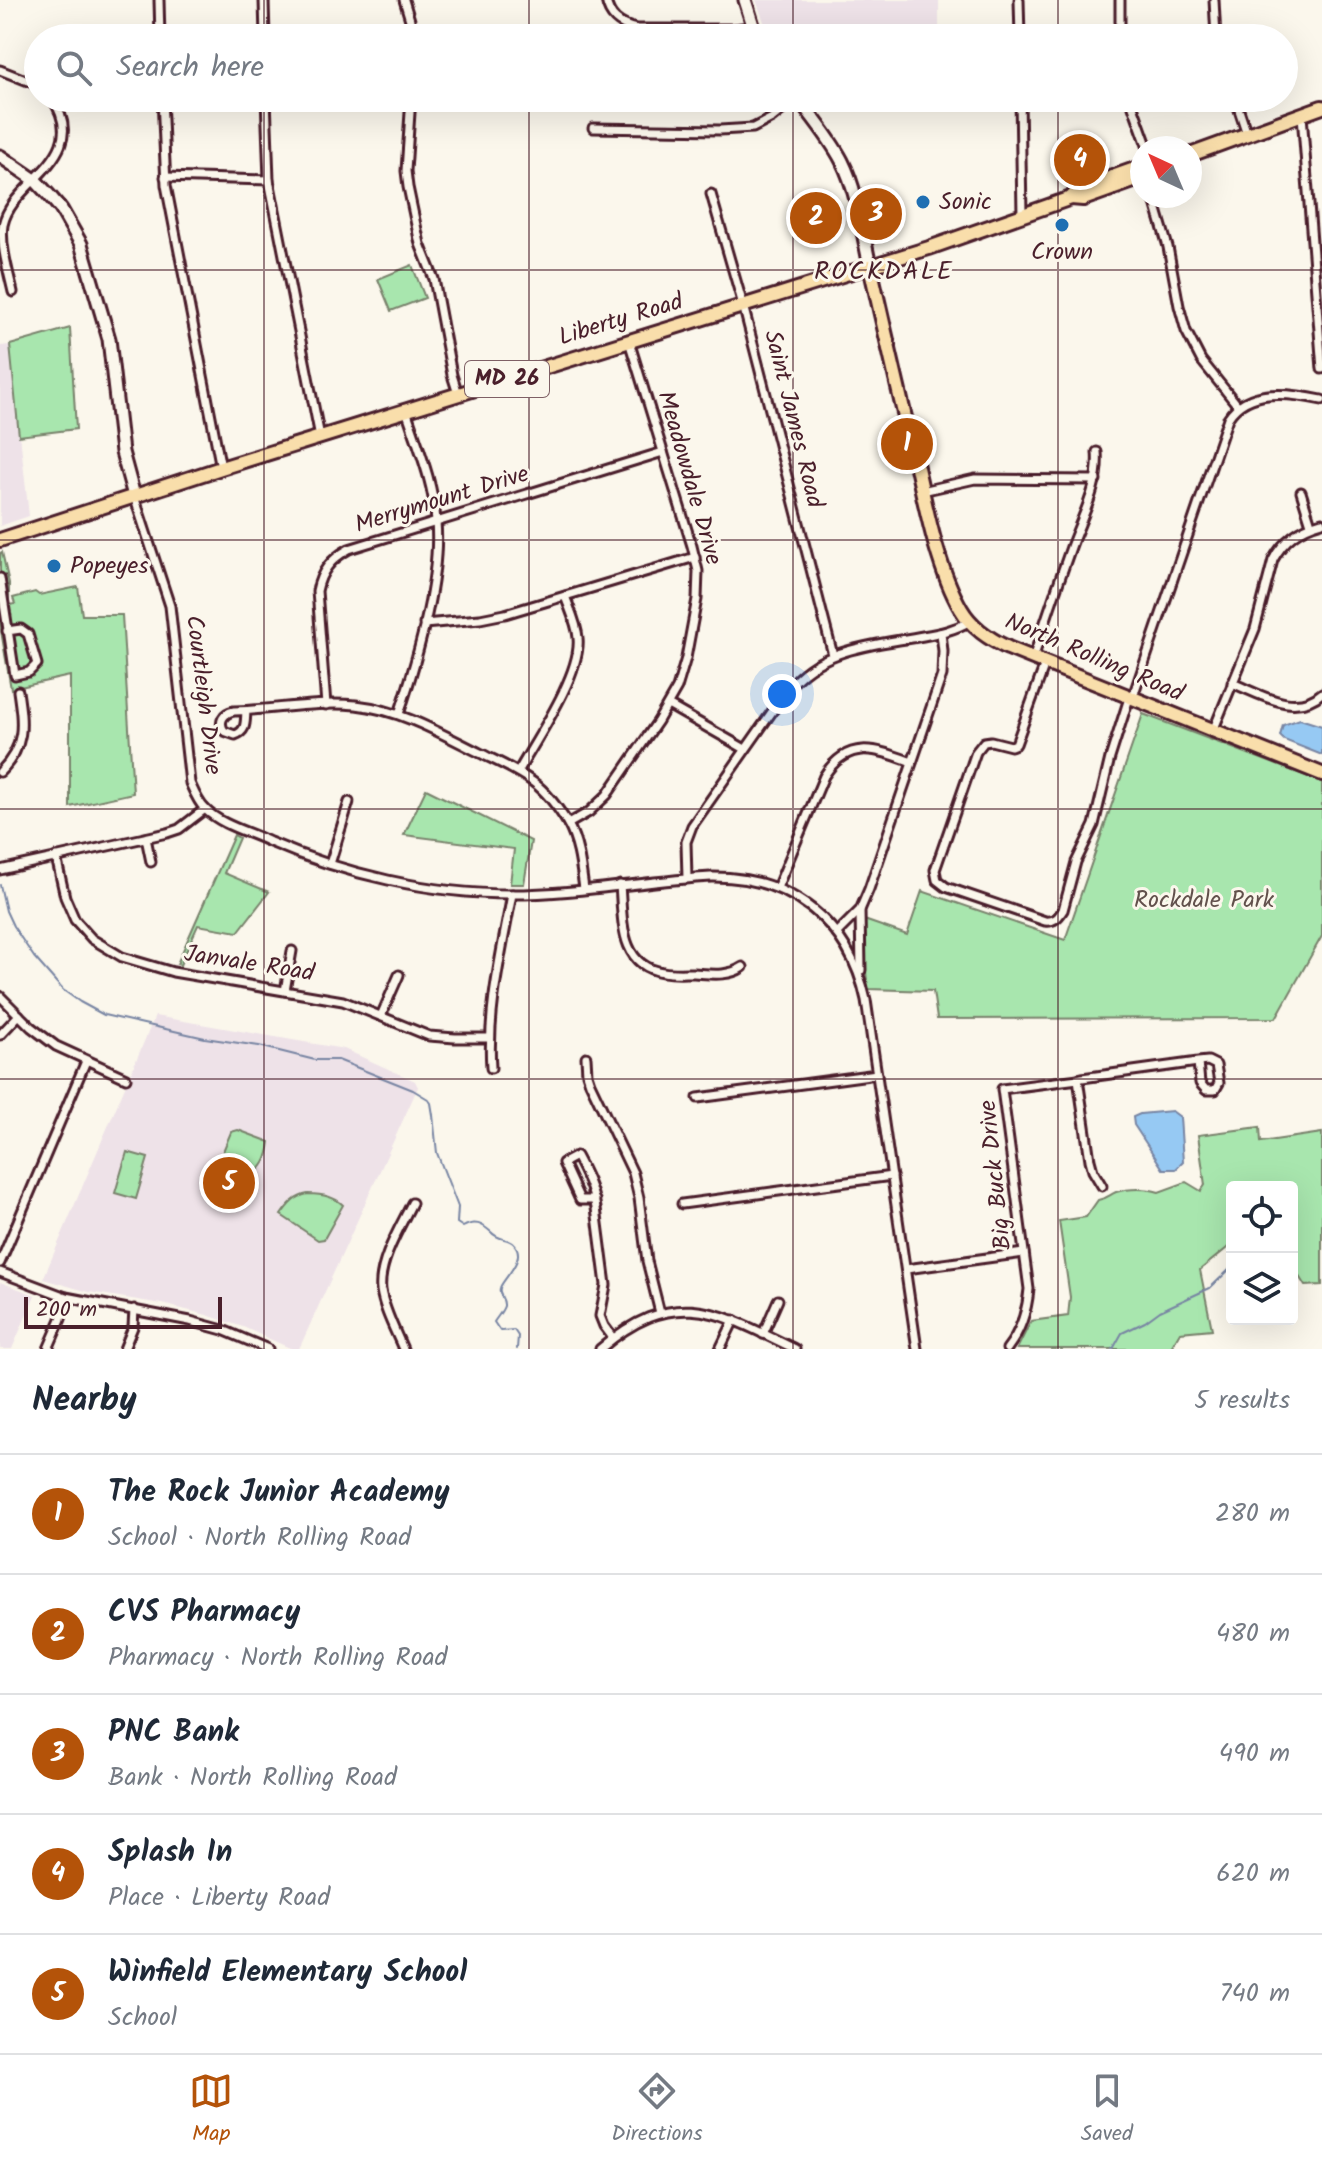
<!DOCTYPE html>
<meta charset="utf-8">
<style>
body{margin:0;font-family:Kalam,sans-serif;background:#f6f6f7;color:#1f2937}
.controls{position:absolute;right:24px;bottom:24px;display:grid;overflow:hidden;border-radius:8px;box-shadow:0 8px 32px #0002}
.controls button{width:72px;height:72px;display:grid;place-items:center;padding:0;border:0;border-bottom:2px solid #e0e1e3;background:#fff;color:#1f2937;font:40px sans-serif}
.compass{position:absolute;left:1130px;top:136px;width:72px;height:72px;border-radius:50%;background:#fff;box-shadow:0 8px 32px #0002;rotate:316deg}
.scale{position:absolute;left:24px;bottom:20px;width:198px;box-sizing:border-box;padding-left:8px;border:4px solid #4a1f2b;border-top:0;font-size:22px;line-height:28px;white-space:nowrap;color:#4a1f2b;-webkit-text-stroke:6px #fbf7ec;paint-order:stroke}
.you{position:absolute;left:782px;top:694px;width:28px;height:28px;margin:-20px;border:6px solid #fff;border-radius:50%;background:#1a73e8;box-shadow:0 0 0 12px #1a73e833}
.badge{display:grid;place-items:center;width:52px;height:52px;border-radius:50%;background:#b45309;color:#fff;font-size:26px;font-weight:700}
.pin{position:absolute;translate:-50% -50%;border:4px solid #fff;box-shadow:0 2px 8px #0006}
.list{margin:0;padding:0;list-style:none}
h2{display:flex;justify-content:space-between;align-items:center;height:104px;margin:0;padding:0 32px;font-size:34px}
h2 small{font-size:26px;font-weight:400;color:#747a83}
.list li{display:grid;grid-template-columns:52px 1fr auto;gap:24px;align-items:center;box-sizing:border-box;height:120px;padding:0 32px;border-top:2px solid #e0e1e3}
.list b{display:block;font-size:30px;white-space:nowrap}
.list p{margin:0;font-size:26px;white-space:nowrap;color:#747a83}
.list em{font-size:26px;font-style:normal;color:#747a83}
.icon{flex:none;width:44px;height:44px;fill:none;stroke:currentColor;stroke-width:2;stroke-linecap:round;stroke-linejoin:round}
.map{position:relative;flex:none;width:1322px;height:1349px;overflow:hidden}
.search{position:absolute;background:#fff;box-shadow:0 8px 32px #0002;left:24px;right:24px;top:24px;height:88px;display:flex;align-items:center;gap:20px;box-sizing:border-box;padding:0 28px;border-radius:44px;color:#747a83;font-size:30px}
.sheet{height:704px;background:#fff}
nav{display:flex;justify-content:space-around;align-items:center;box-sizing:border-box;height:112px;border-top:2px solid #e0e1e3;background:#fff;font-size:22px;color:#747a83}
nav a{display:grid;justify-items:center;gap:4px}
nav .on{color:#b45309}
.map>svg:first-child{display:block}
.built{fill:#eee2e8}
.green{fill:#a8e6ae;stroke:#79826c;stroke-width:2}
.water{fill:#96c9f3;stroke:#7885a3;stroke-width:2}
.lines{fill:none;stroke-linecap:round;stroke-linejoin:round}
.stream{stroke:#7885a3;stroke-width:2}
.street-casing{stroke:#4a1f2b;stroke-width:13}
.secondary-casing{stroke:#4a1f2b;stroke-width:17}
.primary-casing{stroke:#4a1f2b;stroke-width:18}
.street{stroke:#fbf7ec;stroke-width:7}
.secondary{stroke:#fbf7ec;stroke-width:11}
.primary{stroke:#f9deab;stroke-width:12}
.grid{fill:none;stroke:#4a1f2b;stroke-width:2;stroke-opacity:0.55}
.poi-dot{fill:#1f6fb2;stroke:#fbf7ec;stroke-width:3}
.labels{text-anchor:middle;dominant-baseline:central;stroke-width:6;stroke-linejoin:round;paint-order:stroke}
.shield{fill:#fbf7ec;stroke:#7f6065;stroke-width:2}
.shield-label{font-size:22px;font-weight:bold;fill:#4a1f2b}
.poi-label{font-size:24px;fill:#4a1f2b;stroke:#fbf7ec;text-anchor:start}
.street-label{font-size:24px;fill:#4a1f2b;stroke:#fbf7ec}
.park-label{font-size:24px;fill:#62514c;stroke:#fbf7ec}
.neighbourhood-label{font-size:26px;letter-spacing:2px;fill:#4a1f2b;stroke:#fbf7ec}
</style>
<div class="map">
<svg width="1322" height="1349" viewBox="0 0 1322 1349">
<rect width="100%" height="100%" fill="#fbf7ec"/>
<filter id="ink" filterUnits="userSpaceOnUse"><feTurbulence type="fractalNoise" baseFrequency=".0125" numOctaves="2"/><feDisplacementMap in="SourceGraphic" scale="16" xChannelSelector="R" yChannelSelector="G"/><feConvolveMatrix kernelMatrix="1 2 1 2 8 2 1 2 1" color-interpolation-filters="sRGB"/></filter>
<g filter="url(#ink)">
<g class="built">
<path d="M756 0H939V30L916 29 882 38H770Z"/>
<path d="M10 345 29 516 0 526V346Z"/>
<path d="M155 1016 344 1049 415 1081 418 1087 299 1349H292L243 1327 207 1315 162 1304 89 1292 43 1279Z"/>
<path d="M0 1282 35 1295 12 1349H0Z"/>
</g>
<g class="green">
<path d="M412 265 425 298 391 311 378 279Z"/>
<path d="M70 328 76 429 19 436 10 345Z"/>
<path d="M2 552 9 583V605L15 604 13 598 35 592 39 595 78 587 82 615H122L133 793 70 807V676L11 689 0 625V553Z"/>
<path d="M1143 714 1322 782V936L1276 1018 937 1019 933 991 868 989 864 954V920L907 935 922 891 1065 940Z"/>
<path d="M426 789 531 841 524 884H510L514 849 404 835Z"/>
<path d="M234 835 239 838 224 873 269 892 238 932 198 925 180 965 177 964Z"/>
<path d="M1260 1127 1261 1142 1322 1133V1285L1305 1286 1292 1265V1187H1232V1244L1200 1270 1212 1329 1180 1332 1170 1349H1017L1031 1321 1068 1316 1070 1297 1059 1221 1086 1217 1098 1200C1107 1199 1109 1195 1116 1192 1129 1188 1147 1188 1159 1192L1186 1182 1201 1191 1205 1185 1198 1135Z"/>
<path d="M238 1130 270 1142C266 1178 245 1181 216 1168L231 1132Z"/>
<path d="M127 1152 148 1158 136 1199 115 1193Z"/>
<path d="M308 1194C321 1194 334 1196 343 1205L324 1239 318 1240 281 1215C288 1205 295 1196 308 1194Z"/>
</g>
<g class="water">
<path d="M1300 719 1322 726V755L1284 740 1280 736 1283 725Z"/>
<path d="M1172 1111 1180 1117 1183 1162 1176 1169H1163L1134 1125 1133 1117 1140 1114Z"/>
</g>
<g class="lines">
<g class="stream">
<path d="M0 885 6 911 13 926 34 957 63 990 80 1002 104 1015 205 1038 259 1046 315 1060H338L413 1090 428 1099 431 1103 433 1115 437 1153 458 1207 457 1223 463 1227C475 1220 482 1224 491 1232 498 1240 507 1238 513 1243 529 1258 502 1279 500 1288 498 1296 505 1298 504 1306 502 1312 497 1317 494 1322L500 1331 514 1330 518 1336 517 1349"/>
<path d="M1113 1349 1122 1333 1145 1322 1160 1311 1210 1288 1232 1267"/>
</g>
<defs>
<g id="street">
<path d="M159 0 160 38"/>
<path d="M264 0 265 38"/>
<path d="M404 0 410 20 411 38"/>
<path d="M606 0C609 17 619 25 636 29H733L752 27"/>
<path d="M1019 0 1020 38"/>
<path d="M1120 0V38"/>
<path d="M1214 0 1216 38"/>
<path d="M927 38H1002"/>
<path d="M0 70 38 85"/>
<path d="M162 98 166 185 221 468"/>
<path d="M266 98 269 180 320 437"/>
<path d="M411 98 406 171 408 187 420 244 434 279 452 375 458 394"/>
<path d="M1020 98 1022 215"/>
<path d="M1130 98 1148 148"/>
<path d="M1235 98 1247 134"/>
<path d="M1302 115 1322 369"/>
<path d="M593 128 720 130 753 128 772 118 797 98"/>
<path d="M165 177 269 180"/>
<path d="M711 194 743 305 833 655"/>
<path d="M1153 196 1168 247 1179 306 1186 331 1201 360 1238 406"/>
<path d="M13 292C9 274 0 244 3 225 12 180 93 158 52 98"/>
<path d="M922 491 975 479 1096 480"/>
<path d="M1301 492 1311 524"/>
<path d="M134 496 170 606 190 783C194 792 198 802 205 809 221 825 249 832 270 842 344 874 430 894 511 894 578 894 644 881 711 877 791 876 849 922 866 1000L917 1349"/>
<path d="M0 578 15 675 29 672 37 664 28 634 21 629 7 631"/>
<path d="M424 624 480 619 505 614 695 557"/>
<path d="M1033 659C1045 621 1058 584 1071 547 1082 516 1100 486 1097 452"/>
<path d="M1045 664 1016 744 1011 746 991 741 984 742 976 752 935 870 937 880 946 887 1045 921C1054 922 1058 918 1063 910L1076 862 1094 825 1110 758 1129 698"/>
<path d="M1232 683C1260 694 1295 717 1322 693"/>
<path d="M1132 699 1228 418C1248 387 1290 393 1322 400"/>
<path d="M326 705 317 591C321 571 331 559 349 549L663 452"/>
<path d="M668 705 745 749"/>
<path d="M246 711C245 722 247 731 235 735L224 731C218 722 223 713 234 711 273 710 317 701 356 705 401 710 440 733 480 753 498 762 517 770 533 782 548 793 559 809 568 824 579 844 581 867 584 889"/>
<path d="M399 714C417 660 441 579 436 522 434 484 418 446 406 410"/>
<path d="M1213 731 1255 629 1273 560C1284 539 1300 528 1322 522"/>
<path d="M0 772C26 746 23 725 18 691"/>
<path d="M518 772C536 740 582 673 578 638 577 624 570 610 565 596"/>
<path d="M568 824 589 812 607 795 658 721 677 688 686 658 697 599 698 571 692 546 629 341"/>
<path d="M146 838 151 862"/>
<path d="M56 857 65 897 75 920 92 939 122 957 173 972 343 1001 429 1036 455 1038H490"/>
<path d="M330 864 349 802"/>
<path d="M0 870 167 833 179 829 205 809"/>
<path d="M687 878 686 842 692 826 788 689C821 647 875 645 923 636 940 633 955 630 970 621"/>
<path d="M620 885C623 919 619 966 663 972 673 974 684 973 694 973 711 974 728 977 743 967"/>
<path d="M777 888 824 776C848 738 876 749 912 762"/>
<path d="M860 911 861 970"/>
<path d="M837 933 860 910 869 889 942 675 943 651 941 633"/>
<path d="M285 991 292 951"/>
<path d="M0 996 31 1027 56 1046 126 1078"/>
<path d="M381 1016 399 975"/>
<path d="M0 1035 19 1015"/>
<path d="M586 1057 587 1074 590 1083 633 1173 639 1198 647 1261 660 1313"/>
<path d="M491 1068C487 1009 502 951 512 894"/>
<path d="M1078 1079 1090 1160 1093 1171 1102 1186"/>
<path d="M698 1098 877 1074"/>
<path d="M595 1200H580L563 1163 576 1156C585 1173 593 1189 596 1208L606 1285 600 1316 604 1326 613 1338"/>
<path d="M682 1204 892 1176"/>
<path d="M0 1263 86 1061"/>
<path d="M906 1269 1024 1253"/>
<path d="M0 1272 66 1297 190 1321 223 1330 268 1349"/>
<path d="M763 1334 778 1300"/>
<path d="M48 1349 61 1319 66 1297"/>
<path d="M124 1349 133 1327 134 1309"/>
<path d="M403 1349C395 1330 384 1310 381 1290 378 1263 400 1227 412 1203"/>
<path d="M600 1349C675 1285 717 1311 795 1349"/>
<path d="M720 1349 734 1320"/>
<path d="M1007 1349C1021 1331 1027 1312 1029 1289L1002 1089 1078 1079 1082 1078 1198 1062 1208 1061 1216 1065 1219 1083 1215 1090H1206L1200 1083 1198 1062"/>
</g>
<g id="secondary">
<path d="M745 0 757 38"/>
<path d="M798 98C813 118 830 138 842 161 858 193 862 231 870 266"/>
<path d="M0 156 35 180 49 195 61 209 81 244 109 339 122 452 134 496"/>
</g>
<g id="primary">
<path d="M1190 155 1322 107"/>
<path d="M1071 198 1083 199 1139 179 1142 175"/>
<path d="M870 266C885 332 900 398 916 463 926 508 938 570 961 609 972 628 989 639 1008 648L1322 774"/>
<path d="M0 540 221 468 929 248 1071 198 1079 189 1135 169 1142 170"/>
</g>
</defs>
<use href="#street" class="street-casing"/>
<use href="#secondary" class="secondary-casing"/>
<use href="#primary" class="primary-casing"/>
<use href="#street" class="street"/>
<use href="#secondary" class="secondary"/>
<use href="#primary" class="primary"/>
</g>
</g>
<path class="grid" d="M264 0V38M529 0V38M793 0V38M1058 0V38M264 98V1349M529 98V1349M793 98V1349M1058 98V1349M0 270H1322M0 540H1322M0 809H1322M0 1079H1322"/>
<g class="poi-dot">
<circle cx="923" cy="202" r="8"/>
<circle cx="1062" cy="225" r="8"/>
<circle cx="54" cy="566" r="8"/>
</g>
<g class="labels">
<rect class="shield" x="465" y="361" width="84" height="36" rx="6"/>
<g class="shield-label">
<text x="507" y="379">MD 26</text>
</g>
<g class="poi-label">
<text x="939" y="202">Sonic</text>
<text x="1062" y="252" text-anchor="middle">Crown</text>
<text x="70" y="566">Popeyes</text>
</g>
<g class="street-label">
<text transform="translate(621 320) rotate(-17)">Liberty Road</text>
<text transform="translate(793 419) rotate(76)">Saint James Road</text>
<text transform="translate(689 478) rotate(74)">Meadowdale Drive</text>
<text transform="translate(442 500) rotate(-17)">Merrymount Drive</text>
<text transform="translate(1094 658) rotate(23)">North Rolling Road</text>
<text transform="translate(203 695) rotate(83)">Courtleigh Drive</text>
<text transform="translate(249 964) rotate(9)">Janvale Road</text>
<text transform="translate(996 1175) rotate(-96)">Big Buck Drive</text>
</g>
<g class="park-label">
<text x="1204" y="900">Rockdale Park</text>
</g>
<g class="neighbourhood-label">
<text x="884" y="272">ROCKDALE</text>
</g>
</g>
</svg>
<div class="controls">
<button><svg class="icon" aria-label="locate" viewBox="0 0 24 24"><circle cx="12" cy="12" r="6"/><path d="M12 2v4M12 18v4M2 12h4M18 12h4"/></svg></button>
<button><svg class="icon" aria-label="layers" viewBox="0 0 24 24"><path d="M12 4l9 5-9 5-9-5zM3 14l9 5 9-5"/></svg></button>
</div>
<svg class="compass" viewBox="-18 -18 36 36"><path d="M0-13l5 13h-10z" fill="#e53935"/><path d="M0 13l5-13h-10z" fill="#747a83"/></svg>
<div class="scale">200 m</div>
<div class="you"></div>
<div class="pin badge" style="left:907px;top:444px">1</div>
<div class="pin badge" style="left:816px;top:218px">2</div>
<div class="pin badge" style="left:876px;top:214px">3</div>
<div class="pin badge" style="left:1080px;top:160px">4</div>
<div class="pin badge" style="left:229px;top:1183px">5</div>
<div class="search"><svg class="icon" aria-label="search" viewBox="0 0 24 24"><circle cx="10" cy="10" r="6"/><path d="M15 15l6 6"/></svg>Search here</div>
</div>
<section class="sheet">
<h2>Nearby<small>5 results</small></h2>
<ul class="list">
<li><span class="badge">1</span><div><b>The Rock Junior Academy</b><p>School · North Rolling Road</p></div><em>280 m</em></li>
<li><span class="badge">2</span><div><b>CVS Pharmacy</b><p>Pharmacy · North Rolling Road</p></div><em>480 m</em></li>
<li><span class="badge">3</span><div><b>PNC Bank</b><p>Bank · North Rolling Road</p></div><em>490 m</em></li>
<li><span class="badge">4</span><div><b>Splash In</b><p>Place · Liberty Road</p></div><em>620 m</em></li>
<li><span class="badge">5</span><div><b>Winfield Elementary School</b><p>School</p></div><em>740 m</em></li>
</ul>
</section>
<nav>
<a class="on"><svg class="icon" aria-label="map" viewBox="0 0 24 24"><path d="M3 6l6-2 6 2 6-2v14l-6 2-6-2-6 2zM9 4v14M15 6v14"/></svg>Map</a>
<a><svg class="icon" aria-label="directions" viewBox="0 0 24 24"><path d="M12 3l9 9-9 9-9-9zM9 14v-3h6M13 9l2 2-2 2"/></svg>Directions</a>
<a><svg class="icon" aria-label="saved" viewBox="0 0 24 24"><path d="M7 4h10v16l-5-4-5 4z"/></svg>Saved</a>
</nav>
